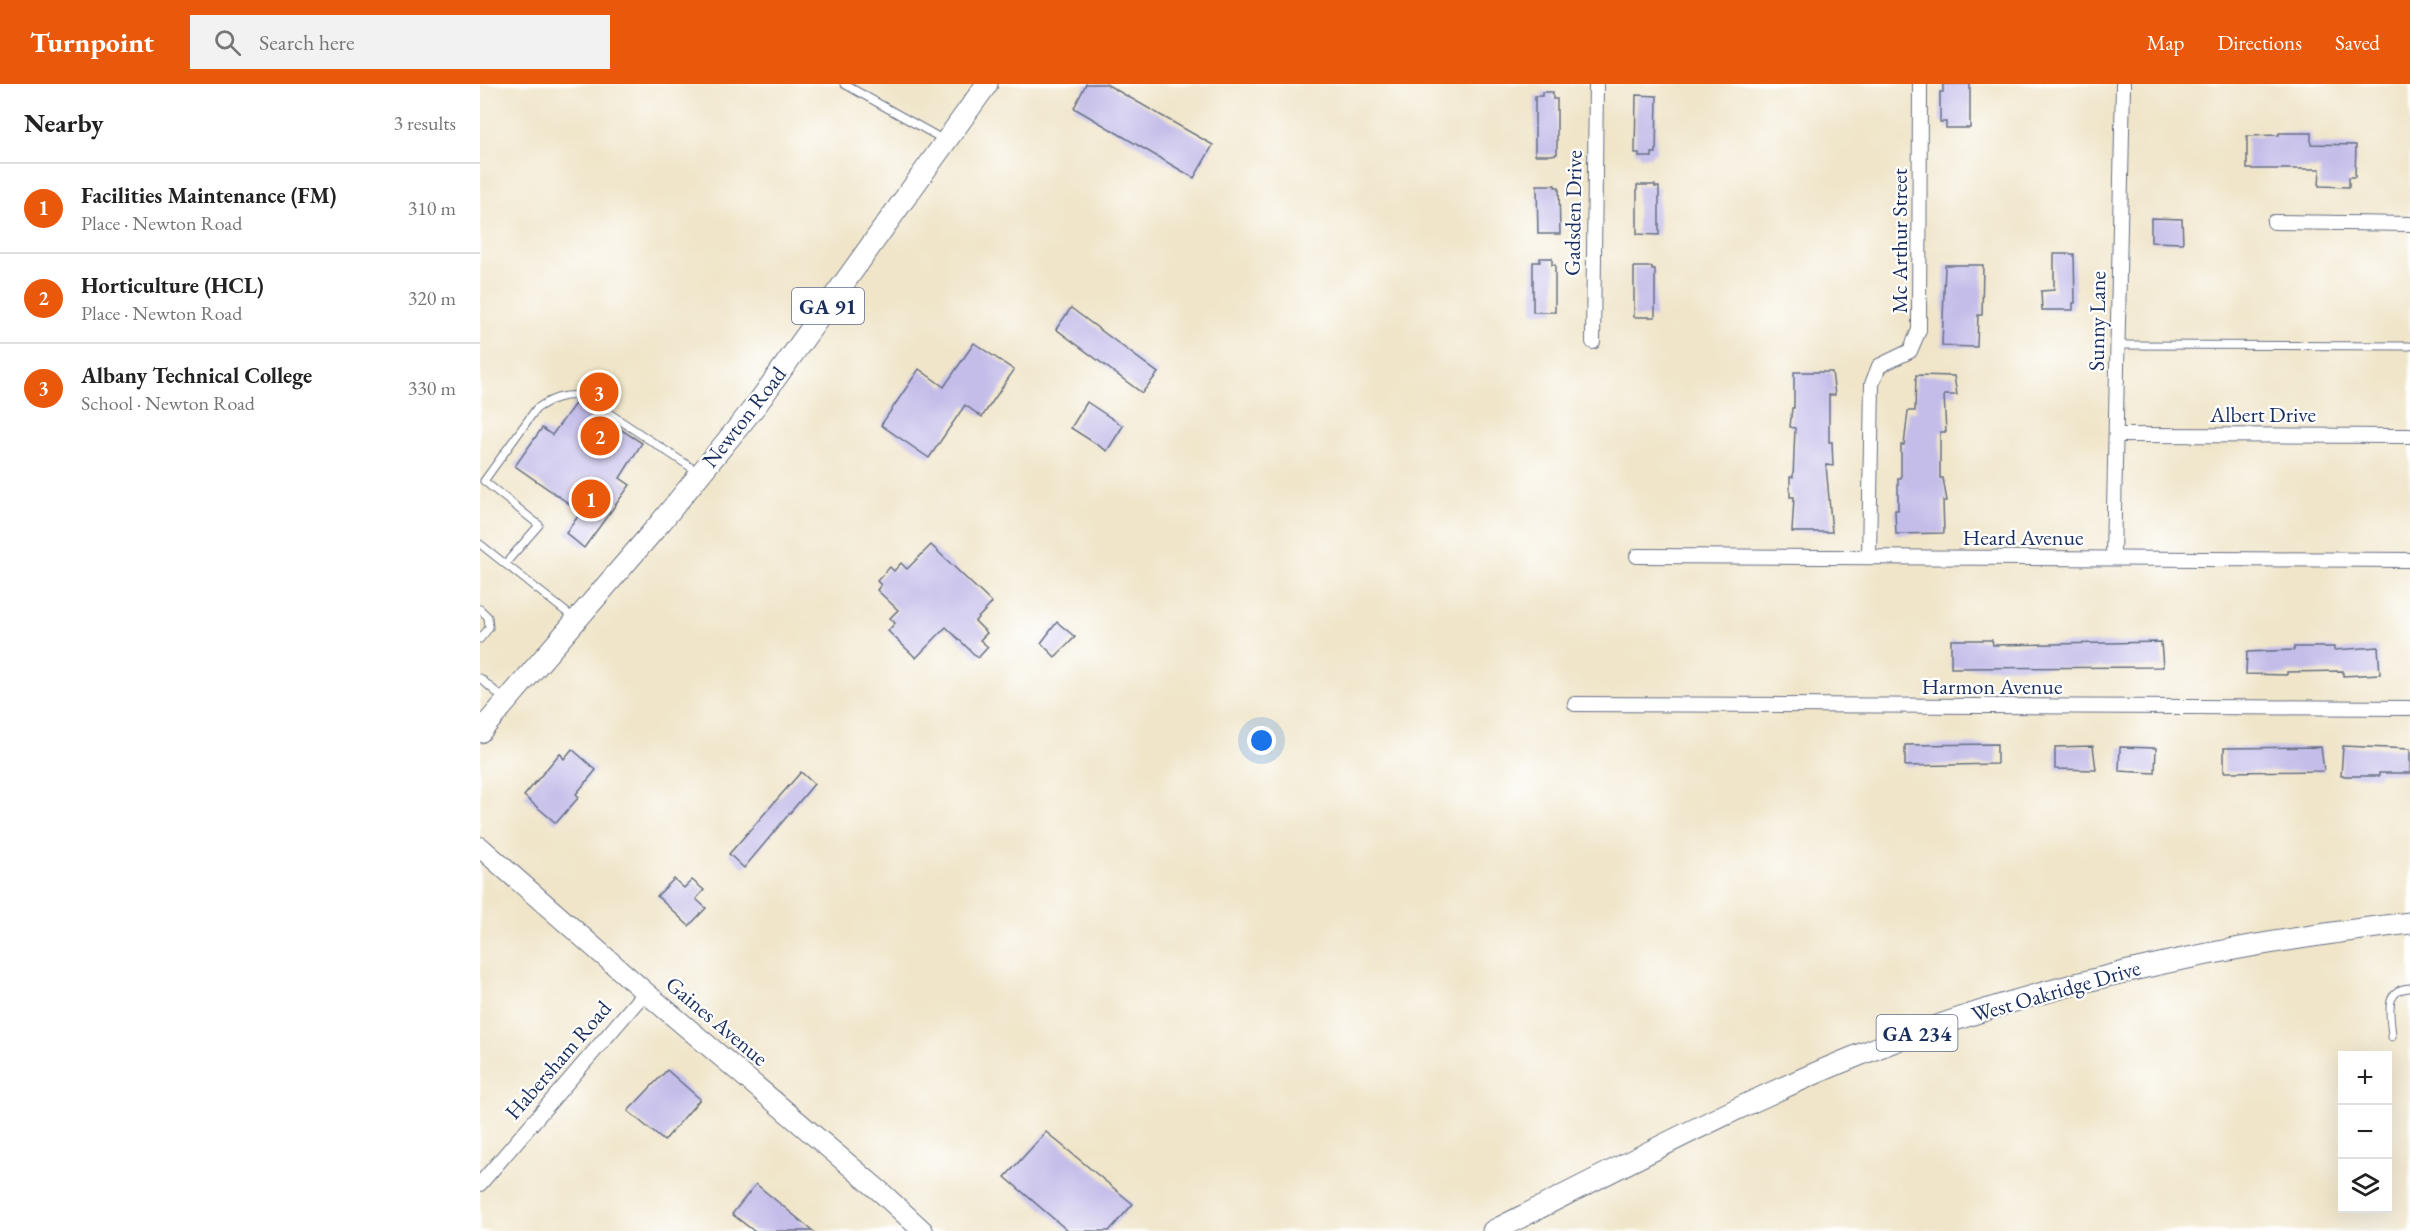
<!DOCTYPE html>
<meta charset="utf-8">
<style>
body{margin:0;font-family:"EB Garamond",serif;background:#f2f2f2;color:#222}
.controls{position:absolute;right:18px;bottom:18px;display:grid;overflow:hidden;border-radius:0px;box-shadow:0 6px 24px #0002}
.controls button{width:54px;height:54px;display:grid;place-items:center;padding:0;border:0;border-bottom:2px solid #e0e0e0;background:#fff;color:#222;font:30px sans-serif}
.you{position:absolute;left:782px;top:657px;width:21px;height:21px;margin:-15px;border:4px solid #fff;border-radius:50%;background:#1a73e8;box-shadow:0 0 0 9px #1a73e833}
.badge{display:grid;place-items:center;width:39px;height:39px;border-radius:50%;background:#ea580c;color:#fff;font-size:20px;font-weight:700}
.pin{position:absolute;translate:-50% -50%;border:3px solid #fff;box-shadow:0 2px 6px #0006}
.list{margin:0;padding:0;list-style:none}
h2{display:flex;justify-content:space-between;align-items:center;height:78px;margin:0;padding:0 24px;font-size:26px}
h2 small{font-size:20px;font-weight:400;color:#767676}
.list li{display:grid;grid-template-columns:39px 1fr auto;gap:18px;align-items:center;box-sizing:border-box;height:90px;padding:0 24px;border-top:2px solid #e0e0e0}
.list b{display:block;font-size:22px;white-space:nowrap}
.list p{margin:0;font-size:20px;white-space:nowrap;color:#767676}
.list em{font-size:20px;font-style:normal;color:#767676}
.icon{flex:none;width:33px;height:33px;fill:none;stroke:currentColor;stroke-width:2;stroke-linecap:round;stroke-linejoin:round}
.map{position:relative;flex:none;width:1930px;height:1147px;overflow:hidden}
header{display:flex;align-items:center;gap:36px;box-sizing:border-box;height:84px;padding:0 30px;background:#ea580c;color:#fff}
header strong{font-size:28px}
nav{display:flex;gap:33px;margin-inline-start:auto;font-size:21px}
.search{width:420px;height:54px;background:#f2f2f2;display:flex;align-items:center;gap:15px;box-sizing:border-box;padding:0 21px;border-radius:0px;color:#767676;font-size:22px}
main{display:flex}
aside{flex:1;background:#fff}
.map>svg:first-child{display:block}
.building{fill:#c4bde9}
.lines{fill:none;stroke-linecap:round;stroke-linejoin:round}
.lane-casing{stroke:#666f83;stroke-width:9}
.street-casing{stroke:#666f83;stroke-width:16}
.secondary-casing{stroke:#666f83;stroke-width:22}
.primary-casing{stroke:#666f83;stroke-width:23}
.lane{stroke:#fff;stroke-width:7}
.street{stroke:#fff;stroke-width:14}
.secondary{stroke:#fff;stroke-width:20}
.primary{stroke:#fff;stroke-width:21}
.labels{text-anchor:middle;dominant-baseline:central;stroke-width:4.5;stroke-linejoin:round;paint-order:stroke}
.shield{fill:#fff;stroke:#5f6d8e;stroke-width:1.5}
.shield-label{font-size:21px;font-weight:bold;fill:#1b2f5e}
.street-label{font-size:22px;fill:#1b2f5e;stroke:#fff}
</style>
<header>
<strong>Turnpoint</strong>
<div class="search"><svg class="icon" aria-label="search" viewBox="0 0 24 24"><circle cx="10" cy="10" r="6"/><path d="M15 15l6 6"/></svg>Search here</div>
<nav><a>Map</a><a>Directions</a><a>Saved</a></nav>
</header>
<main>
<aside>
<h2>Nearby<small>3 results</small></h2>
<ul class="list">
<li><span class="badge">1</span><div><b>Facilities Maintenance (FM)</b><p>Place · Newton Road</p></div><em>310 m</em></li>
<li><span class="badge">2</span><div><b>Horticulture (HCL)</b><p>Place · Newton Road</p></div><em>320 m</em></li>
<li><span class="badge">3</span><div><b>Albany Technical College</b><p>School · Newton Road</p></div><em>330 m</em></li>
</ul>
</aside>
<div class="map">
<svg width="1930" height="1147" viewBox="0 0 1930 1147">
<rect width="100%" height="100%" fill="#fff"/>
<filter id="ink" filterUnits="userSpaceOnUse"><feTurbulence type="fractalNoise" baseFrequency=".0167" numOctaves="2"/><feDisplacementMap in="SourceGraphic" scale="12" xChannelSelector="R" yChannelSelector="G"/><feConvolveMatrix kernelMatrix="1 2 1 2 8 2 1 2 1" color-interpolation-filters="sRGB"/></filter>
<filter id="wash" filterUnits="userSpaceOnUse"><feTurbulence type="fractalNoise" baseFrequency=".008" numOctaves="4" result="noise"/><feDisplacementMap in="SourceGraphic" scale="24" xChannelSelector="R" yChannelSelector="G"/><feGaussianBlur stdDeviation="1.35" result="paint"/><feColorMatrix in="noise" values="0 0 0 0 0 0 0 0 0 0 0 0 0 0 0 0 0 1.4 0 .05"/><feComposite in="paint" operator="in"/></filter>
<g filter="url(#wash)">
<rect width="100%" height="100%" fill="#f0e5c9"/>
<g id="blocks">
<g class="building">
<path d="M606 0H626L733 61 714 94 594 24Z"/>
<path d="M1463 0H1490V44H1466V38H1460V8H1463Z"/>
<path d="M1062 8H1073V15H1077V70L1071 71H1055V12H1062Z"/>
<path d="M1156 11 1177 12 1176 69H1172V73H1159V69H1155Z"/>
<path d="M1799 49H1831V60L1876 61 1875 93H1869V103L1839 102 1840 85H1767V52L1799 51Z"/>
<path d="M1057 101H1075V103H1079L1080 150H1058Z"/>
<path d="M1157 101H1175V103H1179V151L1157 150Z"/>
<path d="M1671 134 1702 135 1703 159 1671 158Z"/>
<path d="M1574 170H1594L1595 219H1593V226H1562L1561 207 1574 206Z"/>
<path d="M1060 174H1072V181H1075V228H1053V178H1060Z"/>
<path d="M1465 181H1503L1502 231H1498L1497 263 1462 262Z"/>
<path d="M1154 183H1172V186H1175V233H1154Z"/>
<path d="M591 224 678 289 662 309 576 245Z"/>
<path d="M494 259 534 286 502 333 485 321 449 374 401 341 439 285 464 303Z"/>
<path d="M1314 288H1352L1355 311H1349V358H1352L1353 382 1346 381 1352 448H1312L1314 413H1310V393H1313L1315 344 1310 343 1312 324H1314Z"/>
<path d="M1436 291 1474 292 1477 311H1464L1466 348H1460V394H1463L1467 417H1463L1464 449 1416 450 1415 426H1418V394H1421V361H1424L1428 327H1435Z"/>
<path d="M97 317 162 359 140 394 150 401 104 464 86 449 101 428 35 382 62 344 72 351Z"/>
<path d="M607 318 643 342 627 367 591 344Z"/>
<path d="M451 461 512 519 495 537 507 549 500 556 508 563 498 574 466 543 436 574 408 547 415 539 410 534 418 526 397 506 401 501 397 497 410 483 414 487 421 479 427 485Z"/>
<path d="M577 538 595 553 575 573 561 559Z"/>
<path d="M1471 556H1512L1513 561 1681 558 1683 583 1471 584Z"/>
<path d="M1814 563H1854V566L1898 563 1900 590 1863 592V587L1807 588V591L1766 590 1767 568 1814 566Z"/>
<path d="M1517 660V680L1425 682V661Z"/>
<path d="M1613 662 1616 686 1575 685V663Z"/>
<path d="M1863 662 1930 665V689H1899V692H1861Z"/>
<path d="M1640 663 1676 664 1675 689 1639 687Z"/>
<path d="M1841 663 1844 687 1744 688V664Z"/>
<path d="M92 665 116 686 96 710 99 713 76 739 44 712 80 669 84 675Z"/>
<path d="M321 688 334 700 264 784 249 770Z"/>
<path d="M194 795 204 804 212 796 224 806 216 815 226 824 209 842 177 812Z"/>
<path d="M187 986 220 1015 184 1057 148 1027Z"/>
<path d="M566 1048 653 1120 629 1147H588L525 1093Z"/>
<path d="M276 1100 333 1147H274L252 1130Z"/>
</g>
</g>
</g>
<g filter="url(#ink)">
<use href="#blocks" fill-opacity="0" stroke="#666f83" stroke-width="1.5"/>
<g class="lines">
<defs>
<g id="lane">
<path d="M364 0 464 56"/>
<path d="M1638 261 1930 262"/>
<path d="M0 460 95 535"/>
<path d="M25 480 59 441 4 397 56 325C72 314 84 310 103 312L218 388"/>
<path d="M0 525 8 533 9 544 0 555"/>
<path d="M0 594 25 616"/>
<path d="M1912 953C1911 933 1902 905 1930 904"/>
</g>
<g id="street">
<path d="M1794 138 1930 140"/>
<path d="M1113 258 1116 0"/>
<path d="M1636 351 1930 352"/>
<path d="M1157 472 1930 476"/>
<path d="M1389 473 1392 300 1399 282 1430 267 1439 246 1440 0"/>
<path d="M1633 474 1643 0"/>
<path d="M1095 620 1930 624"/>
<path d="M0 1100 165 908"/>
</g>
<path id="secondary" d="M0 763 165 908 402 1109 443 1147"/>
<g id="primary">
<path d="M0 648 181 438 277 320 507 0"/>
<path d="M1013 1147C1134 1087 1253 1022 1379 971 1556 900 1741 861 1930 839"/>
</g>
</defs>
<use href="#lane" class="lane-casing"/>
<use href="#street" class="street-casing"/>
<use href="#secondary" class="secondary-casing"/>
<use href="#primary" class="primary-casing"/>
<use href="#lane" class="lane"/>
<use href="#street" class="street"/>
<use href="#secondary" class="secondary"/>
<use href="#primary" class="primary"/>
</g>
</g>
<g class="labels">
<g class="shield">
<rect x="312" y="204" width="72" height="36" rx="4.5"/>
<rect x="1396.5" y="931" width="81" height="36" rx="4.5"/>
</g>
<g class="shield-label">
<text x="348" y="222">GA 91</text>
<text x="1437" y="949">GA 234</text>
</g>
<g class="street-label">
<text transform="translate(1093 129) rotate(-89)">Gadsden Drive</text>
<text transform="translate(1419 157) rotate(-90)">Mc Arthur Street</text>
<text transform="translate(1617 237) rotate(-89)">Sunny Lane</text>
<text x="1783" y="330">Albert Drive</text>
<text transform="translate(264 333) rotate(-52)">Newton Road</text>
<text x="1543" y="453">Heard Avenue</text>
<text x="1512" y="602">Harmon Avenue</text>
<text transform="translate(1576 907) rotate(-16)">West Oakridge Drive</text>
<text transform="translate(237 937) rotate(40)">Gaines Avenue</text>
<text transform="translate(78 976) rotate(-49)">Habersham Road</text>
</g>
</g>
</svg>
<div class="controls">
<button>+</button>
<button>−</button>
<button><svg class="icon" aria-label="layers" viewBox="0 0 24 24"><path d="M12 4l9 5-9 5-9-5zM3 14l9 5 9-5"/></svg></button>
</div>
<div class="you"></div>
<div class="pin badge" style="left:111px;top:415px">1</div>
<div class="pin badge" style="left:120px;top:352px">2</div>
<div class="pin badge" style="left:119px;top:308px">3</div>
</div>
</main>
